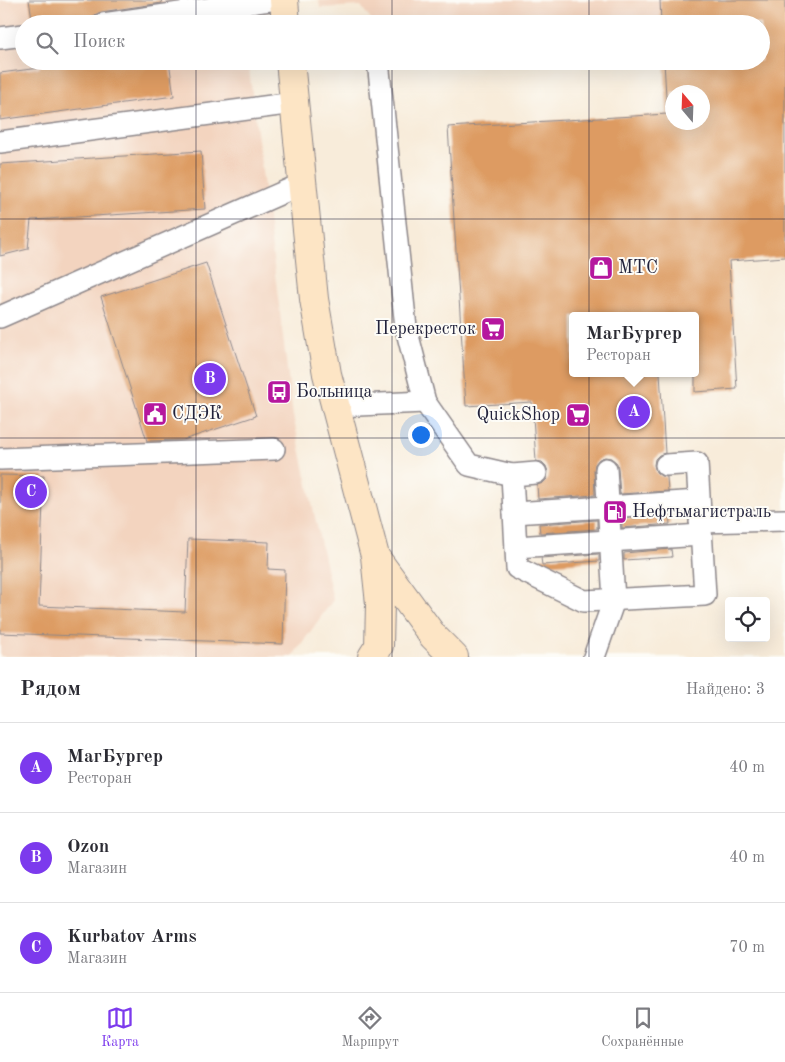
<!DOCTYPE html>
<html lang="ru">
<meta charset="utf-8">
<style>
body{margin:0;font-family:"Old Standard TT",serif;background:#f7f7f7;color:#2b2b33}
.controls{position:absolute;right:15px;bottom:15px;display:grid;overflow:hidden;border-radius:5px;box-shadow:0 5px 20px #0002}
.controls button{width:45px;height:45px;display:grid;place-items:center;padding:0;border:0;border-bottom:1px solid #e1e1e2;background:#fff;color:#2b2b33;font:25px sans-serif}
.compass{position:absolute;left:665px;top:85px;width:45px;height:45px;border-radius:50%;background:#fff;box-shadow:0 5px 20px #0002;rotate:341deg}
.you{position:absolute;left:420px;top:434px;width:18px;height:18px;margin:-12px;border:4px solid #fff;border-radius:50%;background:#1a73e8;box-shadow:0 0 0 8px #1a73e833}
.badge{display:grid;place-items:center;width:32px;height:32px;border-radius:50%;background:#7c3aed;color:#fff;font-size:16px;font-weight:700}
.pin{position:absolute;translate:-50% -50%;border:2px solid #fff;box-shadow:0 1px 5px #0006}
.popup{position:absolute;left:569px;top:312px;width:130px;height:65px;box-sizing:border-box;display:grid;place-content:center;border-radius:5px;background:#fff;filter:drop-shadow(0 1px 4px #0005);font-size:16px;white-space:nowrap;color:#7c7c81}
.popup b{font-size:19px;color:#2b2b33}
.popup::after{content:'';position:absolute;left:50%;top:100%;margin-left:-10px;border:10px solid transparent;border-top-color:#fff}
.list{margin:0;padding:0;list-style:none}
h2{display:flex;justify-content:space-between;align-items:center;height:65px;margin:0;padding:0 20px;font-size:21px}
h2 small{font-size:16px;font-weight:400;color:#7c7c81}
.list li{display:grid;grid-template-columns:32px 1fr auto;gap:15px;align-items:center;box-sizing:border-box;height:90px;padding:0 20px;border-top:1px solid #e1e1e2}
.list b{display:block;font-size:19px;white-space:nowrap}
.list p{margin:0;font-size:16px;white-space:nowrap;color:#7c7c81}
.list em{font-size:16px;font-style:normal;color:#7c7c81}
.icon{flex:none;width:28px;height:28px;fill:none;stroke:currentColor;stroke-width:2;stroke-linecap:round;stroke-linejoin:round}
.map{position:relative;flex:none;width:785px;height:657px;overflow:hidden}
.search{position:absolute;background:#fff;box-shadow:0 5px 20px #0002;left:15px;right:15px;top:15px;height:55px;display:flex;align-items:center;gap:12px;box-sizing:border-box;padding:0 18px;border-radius:28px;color:#7c7c81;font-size:19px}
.sheet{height:335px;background:#fff}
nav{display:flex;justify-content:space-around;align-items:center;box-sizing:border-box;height:70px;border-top:1px solid #e1e1e2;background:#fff;font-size:14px;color:#7c7c81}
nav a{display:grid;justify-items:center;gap:2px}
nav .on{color:#7c3aed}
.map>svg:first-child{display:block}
.built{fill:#f3d4bf}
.building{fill:#dd9b62;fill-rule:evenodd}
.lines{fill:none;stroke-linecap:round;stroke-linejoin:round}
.service-casing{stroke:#8d878a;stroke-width:24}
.secondary-casing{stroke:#8d878a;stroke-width:30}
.service{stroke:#fff;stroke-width:21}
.secondary{stroke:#fde5c5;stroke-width:28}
.grid{fill:none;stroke:#22223b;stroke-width:1;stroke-opacity:0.55}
.labels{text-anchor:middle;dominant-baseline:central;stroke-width:4;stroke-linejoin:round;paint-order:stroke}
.poi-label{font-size:18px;fill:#22223b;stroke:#fdfcf7;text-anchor:start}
</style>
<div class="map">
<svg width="785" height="657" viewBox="0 0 785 657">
<rect width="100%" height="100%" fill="#fdfcf7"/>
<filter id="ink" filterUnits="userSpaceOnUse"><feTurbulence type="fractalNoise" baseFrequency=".02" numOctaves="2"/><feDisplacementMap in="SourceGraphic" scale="10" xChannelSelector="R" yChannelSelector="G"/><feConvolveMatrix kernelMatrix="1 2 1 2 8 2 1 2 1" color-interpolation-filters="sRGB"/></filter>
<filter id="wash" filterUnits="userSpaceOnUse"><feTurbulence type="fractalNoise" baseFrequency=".0096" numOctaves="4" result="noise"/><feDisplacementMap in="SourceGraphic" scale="20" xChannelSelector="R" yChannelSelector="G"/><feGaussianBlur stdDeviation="1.12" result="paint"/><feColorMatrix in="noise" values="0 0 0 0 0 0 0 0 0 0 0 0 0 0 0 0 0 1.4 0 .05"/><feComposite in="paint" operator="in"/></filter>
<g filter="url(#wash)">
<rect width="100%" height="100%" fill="#f8ecda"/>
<g class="built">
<path d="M0 0H241L244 24H24V61H248L293 416 333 600 292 657 0 656Z"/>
<path d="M319 0H785L761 24H374L361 6 320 8Z"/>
<path d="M401 61H460L404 66Z"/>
</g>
<g id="blocks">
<g class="building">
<path d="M29 0H161L162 3 101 12 95 15 92 19 91 24H33Z"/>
<path d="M660 0H785V257L729 261 737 389 695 392V316H573V373H660L665 453 659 455 655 459 654 465 656 472 661 476 667 477 668 491 620 494 618 468 617 463 611 458 605 457 599 459 595 464 594 470 595 495 538 499 537 485 543 483 547 479 548 472 546 466 542 462 536 461 532 402 466 406 448 127 667 114 664 61H761V24H661ZM672 92H702V122H672Z"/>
<path d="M39 61H169L174 96 0 120V73L40 68Z"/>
<path d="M201 151 205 209 31 220 28 249 0 256V164Z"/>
<path d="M206 263 256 416 183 440 147 441 101 297Z"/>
<path d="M0 475 44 476 39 606 185 612 188 539 269 542 268 569 285 570 283 644 0 633Z"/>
<path d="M669 515 670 524 622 528V519Z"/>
<path d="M597 520V529L540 533 539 524Z"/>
<path d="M671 549 672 557 624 560V553Z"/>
<path d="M599 554V561L542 565 541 558Z"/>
</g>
</g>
</g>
<g filter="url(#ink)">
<use href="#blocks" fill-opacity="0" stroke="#8d878a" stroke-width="1"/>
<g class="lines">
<defs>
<g id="service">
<path d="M103 24 270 0"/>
<path d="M0 38 24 35"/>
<path d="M378 61 406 328 425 402 469 465 512 475"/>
<path d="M0 142 294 103"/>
<path d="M0 317 302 184"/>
<path d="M336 406 425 402"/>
<path d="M0 459 274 449"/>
<path d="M536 473 512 475 517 568 584 601 705 595 697 463 666 465"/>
<path d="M514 513 699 501"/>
<path d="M700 522 785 520"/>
<path d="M516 547 701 535"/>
<path d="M594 657 614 600 606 469"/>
</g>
<g id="secondary">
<path d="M284 0 286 24"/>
<path d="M290 61 314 299 327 374 375 556 380 604 379 646 372 657"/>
<path d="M376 558 433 636 454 657"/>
</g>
</defs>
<use href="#service" class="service-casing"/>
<use href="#secondary" class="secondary-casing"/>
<use href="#service" class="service"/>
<use href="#secondary" class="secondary"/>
</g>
</g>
<path class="grid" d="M196 0V24M392 0V24M589 0V24M196 61V657M392 61V657M589 61V657M0 219H785M0 438H785"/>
<defs>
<symbol id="shop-square" viewBox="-11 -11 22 22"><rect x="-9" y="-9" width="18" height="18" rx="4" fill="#b5179e" stroke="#fdfcf7"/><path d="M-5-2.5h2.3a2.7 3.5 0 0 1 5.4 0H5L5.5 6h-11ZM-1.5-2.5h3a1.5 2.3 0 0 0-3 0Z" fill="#fff"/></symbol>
<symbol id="supermarket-square" viewBox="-11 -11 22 22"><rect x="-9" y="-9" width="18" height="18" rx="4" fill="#b5179e" stroke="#fdfcf7"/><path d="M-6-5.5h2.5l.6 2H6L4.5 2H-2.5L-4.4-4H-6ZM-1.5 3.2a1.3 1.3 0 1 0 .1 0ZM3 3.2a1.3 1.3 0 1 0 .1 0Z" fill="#fff"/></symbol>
<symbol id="bus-square" viewBox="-11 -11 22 22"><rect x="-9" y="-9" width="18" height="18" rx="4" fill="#b5179e" stroke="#fdfcf7"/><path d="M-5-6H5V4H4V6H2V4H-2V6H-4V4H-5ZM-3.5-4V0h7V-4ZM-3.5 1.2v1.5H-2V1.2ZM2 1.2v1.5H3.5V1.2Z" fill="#fff"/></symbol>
<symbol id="civic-square" viewBox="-11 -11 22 22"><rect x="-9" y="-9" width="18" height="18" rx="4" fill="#b5179e" stroke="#fdfcf7"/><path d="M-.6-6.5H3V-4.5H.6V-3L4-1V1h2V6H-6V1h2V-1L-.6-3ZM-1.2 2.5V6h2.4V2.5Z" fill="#fff"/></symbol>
<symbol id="fuel-square" viewBox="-11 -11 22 22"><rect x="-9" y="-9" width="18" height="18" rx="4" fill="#b5179e" stroke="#fdfcf7"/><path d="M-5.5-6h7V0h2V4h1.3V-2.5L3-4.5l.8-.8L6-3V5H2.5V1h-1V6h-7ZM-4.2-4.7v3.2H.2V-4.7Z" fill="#fff"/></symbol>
</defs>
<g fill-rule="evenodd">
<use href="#shop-square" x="587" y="254" width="28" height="28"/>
<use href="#supermarket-square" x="479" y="315" width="28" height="28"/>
<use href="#bus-square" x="265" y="378" width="28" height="28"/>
<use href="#civic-square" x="141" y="400" width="28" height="28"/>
<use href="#supermarket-square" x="564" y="401" width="28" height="28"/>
<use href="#fuel-square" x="601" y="498" width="28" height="28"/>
</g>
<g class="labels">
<g class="poi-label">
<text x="618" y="268">МТС</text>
<text x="476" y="329" text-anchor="end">Перекресток</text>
<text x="296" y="392">Больница</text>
<text x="172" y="414">СДЭК</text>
<text x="560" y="415" text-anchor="end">QuickShop</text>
<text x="632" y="512">Нефтьмагистраль</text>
</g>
</g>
</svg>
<div class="controls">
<button><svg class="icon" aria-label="locate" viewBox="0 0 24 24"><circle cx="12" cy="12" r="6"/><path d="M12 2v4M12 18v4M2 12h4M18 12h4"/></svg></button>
</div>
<svg class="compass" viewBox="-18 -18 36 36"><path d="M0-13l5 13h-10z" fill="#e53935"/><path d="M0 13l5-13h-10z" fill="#7c7c81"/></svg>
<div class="you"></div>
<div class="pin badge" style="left:634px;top:412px">A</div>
<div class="popup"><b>МагБургер</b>Ресторан</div>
<div class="pin badge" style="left:210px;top:379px">B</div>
<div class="pin badge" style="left:31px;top:492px">C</div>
<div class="search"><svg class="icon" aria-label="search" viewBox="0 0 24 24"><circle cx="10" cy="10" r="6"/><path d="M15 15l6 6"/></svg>Поиск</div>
</div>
<section class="sheet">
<h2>Рядом<small>Найдено: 3</small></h2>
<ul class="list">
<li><span class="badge">A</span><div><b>МагБургер</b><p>Ресторан</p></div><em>40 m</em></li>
<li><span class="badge">B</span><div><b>Ozon</b><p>Магазин</p></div><em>40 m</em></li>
<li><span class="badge">C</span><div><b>Kurbatov Arms</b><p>Магазин</p></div><em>70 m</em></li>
</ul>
</section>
<nav>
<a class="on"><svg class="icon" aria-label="map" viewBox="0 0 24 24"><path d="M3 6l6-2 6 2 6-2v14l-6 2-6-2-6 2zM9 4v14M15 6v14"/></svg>Карта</a>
<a><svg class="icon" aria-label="directions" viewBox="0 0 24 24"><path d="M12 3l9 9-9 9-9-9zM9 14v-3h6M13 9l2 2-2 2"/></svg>Маршрут</a>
<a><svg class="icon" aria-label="saved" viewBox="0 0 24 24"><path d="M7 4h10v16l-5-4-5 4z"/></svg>Сохранённые</a>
</nav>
